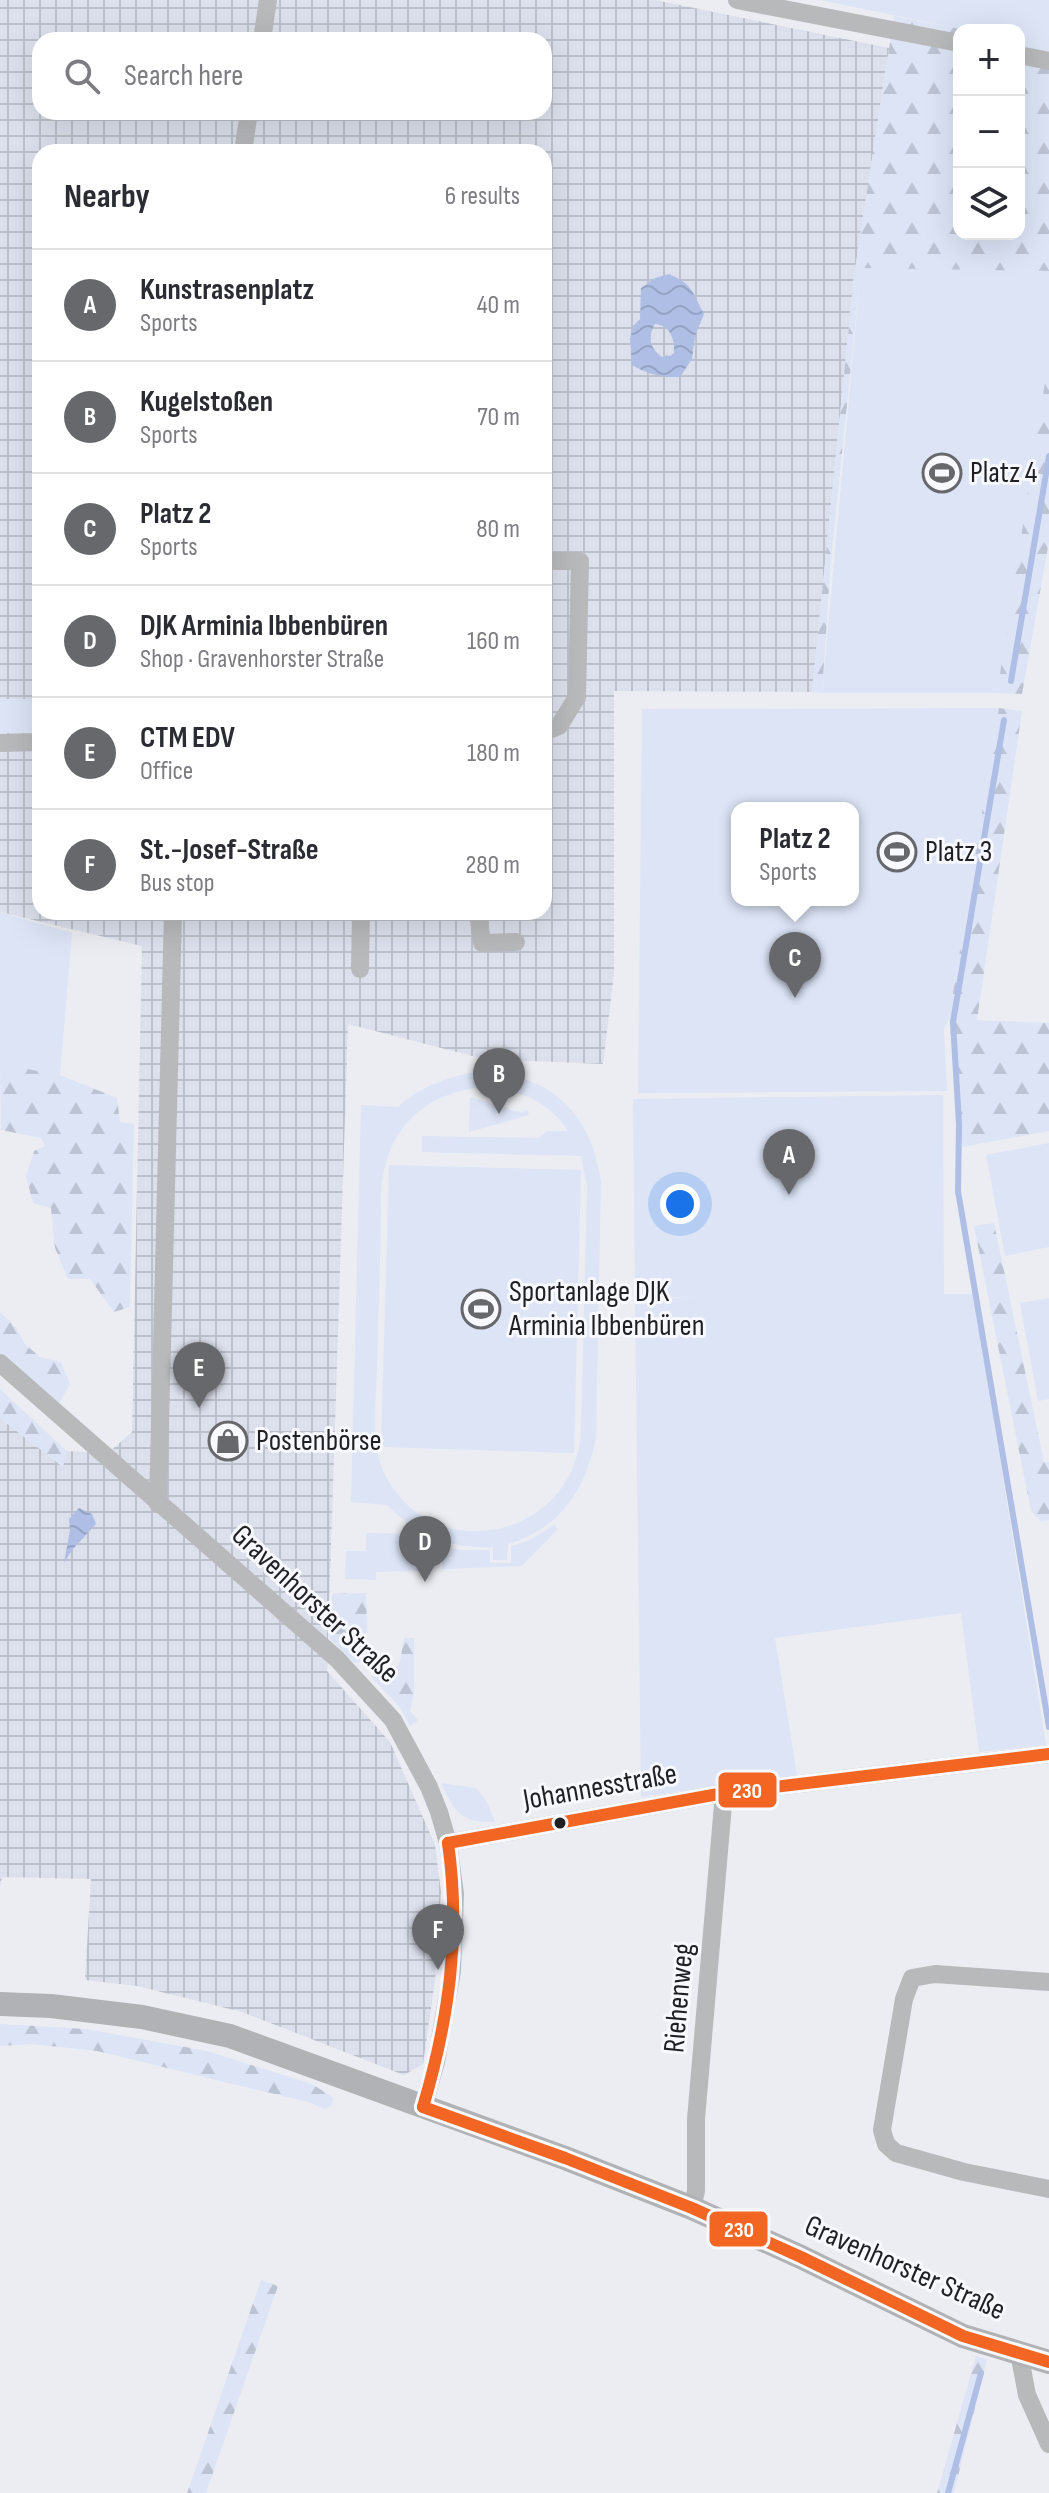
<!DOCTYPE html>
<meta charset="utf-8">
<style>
body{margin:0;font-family:"Sofia Sans Condensed",sans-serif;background:#f2f2f3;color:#2b2b33}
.controls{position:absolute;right:24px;top:24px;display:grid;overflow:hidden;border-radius:16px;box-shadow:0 8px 32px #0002}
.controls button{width:72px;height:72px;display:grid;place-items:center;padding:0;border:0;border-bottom:2px solid #e1e1e2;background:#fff;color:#2b2b33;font:40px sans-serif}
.you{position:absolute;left:680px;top:1204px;width:28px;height:28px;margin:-20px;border:6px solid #fff;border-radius:50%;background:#1a73e8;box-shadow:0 0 0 12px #1a73e833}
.badge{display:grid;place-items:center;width:52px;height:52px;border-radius:50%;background:#66686b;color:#fff;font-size:26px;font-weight:700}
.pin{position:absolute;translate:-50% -66px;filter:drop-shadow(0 2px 4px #0008)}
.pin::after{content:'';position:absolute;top:42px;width:28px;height:24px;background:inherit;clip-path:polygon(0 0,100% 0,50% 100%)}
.popup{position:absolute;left:731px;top:802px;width:128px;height:104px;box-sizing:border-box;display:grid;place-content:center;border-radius:16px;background:#fff;filter:drop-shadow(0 2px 6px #0005);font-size:26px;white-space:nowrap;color:#7c7c81}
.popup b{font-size:30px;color:#2b2b33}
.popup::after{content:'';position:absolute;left:50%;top:100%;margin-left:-16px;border:16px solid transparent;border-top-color:#fff}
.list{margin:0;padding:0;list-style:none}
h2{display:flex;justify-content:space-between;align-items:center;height:104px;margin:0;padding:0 32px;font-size:34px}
h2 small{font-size:26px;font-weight:400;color:#7c7c81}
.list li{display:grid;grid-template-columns:52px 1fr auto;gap:24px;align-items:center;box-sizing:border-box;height:112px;padding:0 32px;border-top:2px solid #e1e1e2}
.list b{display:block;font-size:30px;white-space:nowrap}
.list p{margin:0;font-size:26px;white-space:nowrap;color:#7c7c81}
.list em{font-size:26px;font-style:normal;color:#7c7c81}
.icon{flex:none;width:44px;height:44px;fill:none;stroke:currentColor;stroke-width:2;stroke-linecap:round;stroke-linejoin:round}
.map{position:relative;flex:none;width:1049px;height:2493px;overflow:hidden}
.search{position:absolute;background:#fff;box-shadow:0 8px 32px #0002;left:32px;top:32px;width:520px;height:88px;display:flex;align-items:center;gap:20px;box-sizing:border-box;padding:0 28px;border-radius:24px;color:#7c7c81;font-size:30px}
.panel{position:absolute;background:#fff;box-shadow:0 8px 32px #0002;left:32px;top:144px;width:520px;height:776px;border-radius:24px}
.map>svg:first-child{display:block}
.industrial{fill:url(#industrial-grid);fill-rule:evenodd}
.green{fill:#dce4f6;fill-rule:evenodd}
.forest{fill:url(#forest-firs)}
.water{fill:url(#water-waves);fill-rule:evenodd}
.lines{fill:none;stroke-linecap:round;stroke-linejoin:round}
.stream{stroke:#aebee5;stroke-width:6}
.minor{stroke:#b8b9bb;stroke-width:18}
.major{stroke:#b1b2b5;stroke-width:24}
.bus-1-casing{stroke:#f7f9ff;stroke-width:18}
.bus-1{stroke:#f26522;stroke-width:12}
.bus-dot{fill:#1e2023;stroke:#f7f9ff;stroke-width:3}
.labels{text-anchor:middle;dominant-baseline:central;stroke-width:6;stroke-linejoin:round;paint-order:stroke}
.poi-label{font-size:30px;fill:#1e2023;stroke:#f7f9ff;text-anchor:start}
.street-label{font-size:30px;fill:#1e2023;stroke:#f7f9ff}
.line-badge{stroke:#f7f9ff;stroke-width:3}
.badge-label{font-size:22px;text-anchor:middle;font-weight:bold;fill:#fff}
</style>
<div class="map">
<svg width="1049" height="2493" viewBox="0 0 1049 2493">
<defs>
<pattern id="industrial-grid" width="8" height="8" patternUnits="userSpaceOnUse" patternTransform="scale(2)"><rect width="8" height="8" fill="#dce0ec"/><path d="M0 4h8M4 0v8" fill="none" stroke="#bcc0ca"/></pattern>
<pattern id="forest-firs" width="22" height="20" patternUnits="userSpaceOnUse" patternTransform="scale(2)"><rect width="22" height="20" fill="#dce4f6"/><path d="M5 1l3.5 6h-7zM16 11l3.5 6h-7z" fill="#bcc3d3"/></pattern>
<pattern id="water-waves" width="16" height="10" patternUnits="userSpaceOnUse" patternTransform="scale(2)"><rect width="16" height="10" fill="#aebee5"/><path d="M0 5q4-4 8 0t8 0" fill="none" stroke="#95a3c4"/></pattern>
</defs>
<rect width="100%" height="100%" fill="#ecedf2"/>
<path class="industrial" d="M0 0H655L889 48 854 276 812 692 614 691V974L603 1064 484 1059 348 1024 327 1671 390 1742 435 1845 441 1892 435 1981 423 2064 404 2075 242 2012 137 1986 85 1980 91 1879 2 1877 0 1887V1418L62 1466 67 1451 108 1453 132 1432 142 946 0 912ZM40 40H544V112H40ZM40 152H544V912H40Z"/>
<g class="green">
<path d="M820 0H1049V47L1019 41V30H966Z"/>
<path d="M861 267 1049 271V365L997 693H822Z"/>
<rect x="0" y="699" width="40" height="34"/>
<path d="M999 708 949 1018 944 1029 947 1091 638 1093 642 709ZM737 808H853V900H737Z"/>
<path d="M0 912 72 933 60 1075 0 1064Z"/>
<path d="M482 1071C552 1076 590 1112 601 1181L596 1437C586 1489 561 1528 508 1544L507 1560H493V1547C450 1549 417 1535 387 1505L351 1502 361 1105 398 1107C423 1085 450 1076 482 1071ZM479 1087C514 1088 549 1100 568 1131H547L539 1138 422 1136V1152L581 1156 587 1187 581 1431C575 1541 426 1571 382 1468 370 1438 376 1402 377 1371 378 1312 381 1252 381 1193 385 1132 419 1096 479 1087Z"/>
<path d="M943 1095 944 1294H976L978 1322 1046 1745 979 1752 961 1613 775 1638 797 1775 641 1797 635 1298 706 1297H635L633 1099Z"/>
<path d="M470 1097 522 1113 527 1110 529 1115 469 1132Z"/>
<path d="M1049 1143V1247L1005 1256 986 1155Z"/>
<path d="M389 1165 581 1170 574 1453 381 1447Z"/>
<path d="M1049 1298V1399L1038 1401 1020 1303Z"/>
<path d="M554 1525 558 1529 522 1566 442 1569V1547L462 1550H490V1563H511V1546L530 1540Z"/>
<path d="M366 1533 407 1534 428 1546V1571L376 1572V1580L345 1579 346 1551H366Z"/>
<path d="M441 1783 476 1788 487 1802 495 1822C462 1823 455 1813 441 1783Z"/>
</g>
<g class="forest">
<path d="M894 16 966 30H959V234H1019V41L1049 47V271L861 268 831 560 822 693 812 692 854 276Z"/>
<path d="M1049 356V541L1022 694 997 693Z"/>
<path d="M999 708 1022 711 977 1020 1049 1023V1131L962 1147 949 1018Z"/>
<path d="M0 1064 60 1075 117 1098 120 1122 134 1124 130 1307 114 1312 90 1279H68L55 1248 51 1208 33 1203 26 1176 34 1151 45 1146 41 1138 1 1130Z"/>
<path d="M994 1223 1044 1462H1049V1520L1041 1521 1031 1511 974 1226Z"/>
<path d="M0 1312 16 1328 25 1344 40 1357 61 1362 70 1384 58 1405 0 1359Z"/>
<path d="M0 1389 67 1451 63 1467 0 1418Z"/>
<path d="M366 1593 367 1632 361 1644 369 1653 361 1662 354 1663 330 1639 332 1594Z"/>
<path d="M404 1638H414V1693L410 1711 418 1720 410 1726 399 1706 371 1677 375 1674 383 1684 400 1662Z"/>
<path d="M0 2024 86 2029 207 2051 312 2084 334 2098 331 2106 325 2109 308 2102 97 2051 32 2044 0 2046Z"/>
<path d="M261 2280 278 2286 206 2493H187Z"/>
<path d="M976 2356 987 2359 954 2493H937Z"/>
</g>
<g class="water">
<path d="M669 274C694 285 692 292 704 314L695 336 692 359 680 377C661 377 649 375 632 365L630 339 633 326 640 319 641 288 655 278ZM655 324C670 325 675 339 674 353L670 356 666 355 664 358C650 350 647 337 655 324Z"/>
<path d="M79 1508 92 1514 96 1524 72 1550 64 1563 70 1530 69 1519Z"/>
</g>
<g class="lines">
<g class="stream">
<path d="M1011 681 1049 456"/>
<path d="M1004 720 953 1022 959 1124 958 1191 1049 1727"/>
<path d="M948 2493 981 2373"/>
</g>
<g class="minor">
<path d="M737 0 959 43"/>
<path d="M262 40 268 0"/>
<path d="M1019 55 1049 61"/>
<path d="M243 152 249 112"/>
<path d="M544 561H580L577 697 559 726 544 732"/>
<path d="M0 743 40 742"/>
<path d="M478 912 482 943 516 942"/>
<path d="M360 969 361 912"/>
<path d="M0 1363 337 1659 393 1720 429 1787 439 1812 448 1843 455 1894 452 1971 436 2062 423 2107"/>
<path d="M158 1504 173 912"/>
<path d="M448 1843 724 1793 1049 1754"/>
<path d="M1049 1982 935 1974 912 1978 904 1999 882 2130 886 2144 896 2153 964 2172 1049 2189"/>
<path d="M692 2208 696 2191V2119L724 1793"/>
<path d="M1019 2353 1027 2395 1049 2444"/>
</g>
<path class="major" d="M0 2004 51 2006 142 2017 230 2036 565 2158 692 2208 801 2257 963 2336 1049 2362"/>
<defs>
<g id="bus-1">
<path d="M448 1843 724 1793 1049 1754"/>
<path d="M423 2107 565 2158 692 2208 801 2257 963 2336 1049 2362"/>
<path d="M423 2107C449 2019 461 1934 448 1843"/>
</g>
</defs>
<use href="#bus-1" class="bus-1-casing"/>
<use href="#bus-1" class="bus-1"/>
</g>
<defs>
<symbol id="stadium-ring" viewBox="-11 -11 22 22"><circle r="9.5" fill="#f7f9ff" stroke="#66686b" stroke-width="1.5"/><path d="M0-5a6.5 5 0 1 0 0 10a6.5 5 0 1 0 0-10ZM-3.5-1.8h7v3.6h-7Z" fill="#66686b"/></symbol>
<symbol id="shop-ring" viewBox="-11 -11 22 22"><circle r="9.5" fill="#f7f9ff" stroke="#66686b" stroke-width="1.5"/><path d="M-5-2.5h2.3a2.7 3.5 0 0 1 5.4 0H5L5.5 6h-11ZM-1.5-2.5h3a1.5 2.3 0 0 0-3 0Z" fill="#66686b"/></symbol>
</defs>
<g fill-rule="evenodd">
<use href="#stadium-ring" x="920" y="451" width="44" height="44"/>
<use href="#stadium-ring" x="875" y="830" width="44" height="44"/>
<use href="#stadium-ring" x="459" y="1287" width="44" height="44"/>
<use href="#shop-ring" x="206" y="1419" width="44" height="44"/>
</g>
<circle class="bus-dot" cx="560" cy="1823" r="7"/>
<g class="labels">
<g class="poi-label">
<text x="970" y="473">Platz 4</text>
<text x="925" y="852">Platz 3</text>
<text x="509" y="1292">Sportanlage DJK<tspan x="509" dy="34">Arminia Ibbenbüren</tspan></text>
<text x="256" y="1441">Postenbörse</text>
</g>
<g class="street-label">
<text transform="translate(315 1604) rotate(43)">Gravenhorster Straße</text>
<text transform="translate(600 1787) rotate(-10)">Johannesstraße</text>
<text transform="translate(679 1998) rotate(-85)">Riehenweg</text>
<text transform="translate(905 2268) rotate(24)">Gravenhorster Straße</text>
</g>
</g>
<g class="line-badge">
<rect x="717" y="1771" width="61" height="38" rx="8" fill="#f26522"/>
<rect x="708" y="2210" width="61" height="38" rx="8" fill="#f26522"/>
</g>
<g class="badge-label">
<text x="747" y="1798">230</text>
<text x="739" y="2237">230</text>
</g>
</svg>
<div class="controls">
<button>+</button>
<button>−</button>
<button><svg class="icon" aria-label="layers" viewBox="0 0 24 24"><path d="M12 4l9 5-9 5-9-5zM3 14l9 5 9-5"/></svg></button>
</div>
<div class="you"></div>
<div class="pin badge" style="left:789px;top:1195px">A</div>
<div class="pin badge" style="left:499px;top:1114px">B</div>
<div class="pin badge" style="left:795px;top:998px">C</div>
<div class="popup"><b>Platz 2</b>Sports</div>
<div class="pin badge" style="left:425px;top:1582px">D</div>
<div class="pin badge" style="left:199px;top:1408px">E</div>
<div class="pin badge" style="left:438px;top:1970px">F</div>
<div class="search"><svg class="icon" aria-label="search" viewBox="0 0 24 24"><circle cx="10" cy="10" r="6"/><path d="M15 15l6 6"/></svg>Search here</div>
<section class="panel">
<h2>Nearby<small>6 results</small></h2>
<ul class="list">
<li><span class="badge">A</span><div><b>Kunstrasenplatz</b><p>Sports</p></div><em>40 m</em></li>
<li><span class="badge">B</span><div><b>Kugelstoßen</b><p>Sports</p></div><em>70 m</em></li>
<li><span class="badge">C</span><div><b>Platz 2</b><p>Sports</p></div><em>80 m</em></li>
<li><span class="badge">D</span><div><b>DJK Arminia Ibbenbüren</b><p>Shop · Gravenhorster Straße</p></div><em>160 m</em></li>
<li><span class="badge">E</span><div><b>CTM EDV</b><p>Office</p></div><em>180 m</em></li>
<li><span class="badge">F</span><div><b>St.-Josef-Straße</b><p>Bus stop</p></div><em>280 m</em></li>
</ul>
</section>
</div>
